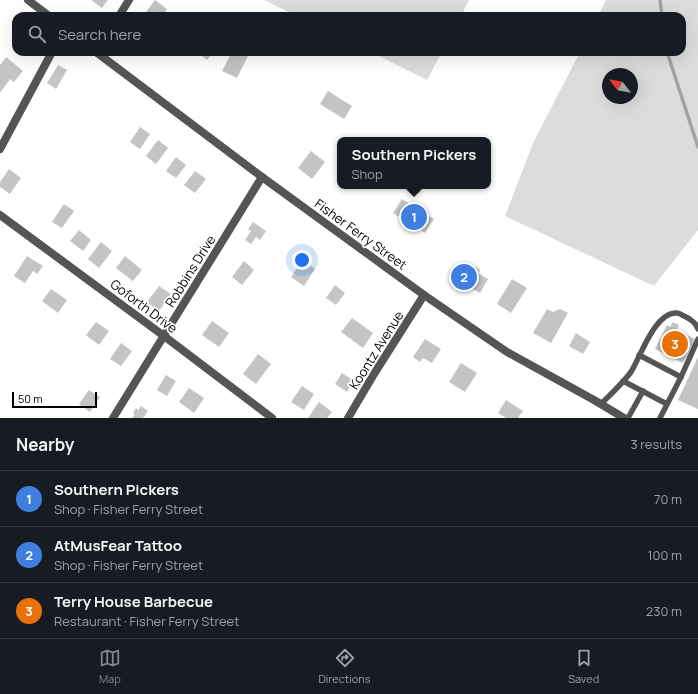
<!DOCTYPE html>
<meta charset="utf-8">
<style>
body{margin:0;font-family:Manrope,sans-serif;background:#242831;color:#f1f3f6}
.compass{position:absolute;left:602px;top:68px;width:36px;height:36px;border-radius:50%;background:#171b24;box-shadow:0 4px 16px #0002;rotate:301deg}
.scale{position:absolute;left:12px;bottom:10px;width:85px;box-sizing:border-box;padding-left:4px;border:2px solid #000;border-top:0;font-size:11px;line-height:14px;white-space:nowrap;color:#000;-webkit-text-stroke:3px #fff;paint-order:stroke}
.you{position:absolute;left:302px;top:260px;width:14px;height:14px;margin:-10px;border:3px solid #fff;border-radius:50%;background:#1a73e8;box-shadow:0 0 0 6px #1a73e833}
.badge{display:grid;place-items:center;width:26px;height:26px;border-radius:50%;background:#858687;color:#fff;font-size:13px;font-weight:700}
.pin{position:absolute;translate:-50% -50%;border:2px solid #fff;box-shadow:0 1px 4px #0006}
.popup{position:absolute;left:337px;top:137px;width:154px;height:52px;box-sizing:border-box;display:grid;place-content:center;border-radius:8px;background:#171b24;filter:drop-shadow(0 1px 3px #0005);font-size:13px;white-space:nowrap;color:#9ea1a6}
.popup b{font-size:15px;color:#f1f3f6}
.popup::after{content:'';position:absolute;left:50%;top:100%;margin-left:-8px;border:8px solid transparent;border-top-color:#171b24}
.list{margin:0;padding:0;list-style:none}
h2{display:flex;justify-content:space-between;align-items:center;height:52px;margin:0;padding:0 16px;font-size:17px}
h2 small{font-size:13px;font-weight:400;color:#9ea1a6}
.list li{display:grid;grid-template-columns:26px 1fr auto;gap:12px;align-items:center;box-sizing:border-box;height:56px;padding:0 16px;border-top:1px solid #363941}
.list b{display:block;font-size:15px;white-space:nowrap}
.list p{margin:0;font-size:13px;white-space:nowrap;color:#9ea1a6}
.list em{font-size:13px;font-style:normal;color:#9ea1a6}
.icon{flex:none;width:22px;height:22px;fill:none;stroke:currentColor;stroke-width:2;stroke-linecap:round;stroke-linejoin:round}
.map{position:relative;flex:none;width:698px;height:418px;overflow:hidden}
.search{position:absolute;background:#171b24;box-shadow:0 4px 16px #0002;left:12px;right:12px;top:12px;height:44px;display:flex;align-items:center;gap:10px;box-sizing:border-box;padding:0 14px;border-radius:12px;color:#9ea1a6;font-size:15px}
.sheet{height:220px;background:#171b24}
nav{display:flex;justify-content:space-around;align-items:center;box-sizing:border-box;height:56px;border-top:1px solid #363941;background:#171b24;font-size:11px;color:#9ea1a6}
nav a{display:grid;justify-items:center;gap:2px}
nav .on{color:#858687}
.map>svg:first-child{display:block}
.green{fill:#dcdcdc;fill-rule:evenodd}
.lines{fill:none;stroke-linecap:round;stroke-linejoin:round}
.stream{stroke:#a3a3a3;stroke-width:3.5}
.building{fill:#c4c4c4}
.service{stroke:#555;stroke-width:5.5}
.minor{stroke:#555;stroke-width:8}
.tertiary{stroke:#555;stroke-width:8}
.labels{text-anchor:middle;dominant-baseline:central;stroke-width:3.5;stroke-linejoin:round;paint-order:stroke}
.street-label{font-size:13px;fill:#000;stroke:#fff}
</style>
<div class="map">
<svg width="698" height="418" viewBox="0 0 698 418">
<rect width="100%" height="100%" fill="#fff"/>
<g class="green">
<path d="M264 0H469L461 16H297Z"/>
<path d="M606 0H698V230L654 286 505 216 533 143 580 52H682V16H598ZM608 74H632V98H608Z"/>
<path d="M371 52H442L427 80Z"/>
</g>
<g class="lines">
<g class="stream">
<path d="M660 0 662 16"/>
<path d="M667 52 698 147"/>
</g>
</g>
<g class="building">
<path d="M91 0H108L102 8Z"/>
<path d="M155 0 167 9 162 16H143Z"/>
<path d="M197 52H213L207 60Z"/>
<path d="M232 52H244L249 54 237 78 222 71Z"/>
<path d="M6 57 23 71 14 82 10 79 0 93V65Z"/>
<path d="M58 65 67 70 56 89 47 83Z"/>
<path d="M328 91 352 106 344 119 320 104Z"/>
<path d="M140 127 150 134 140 149 130 142Z"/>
<path d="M158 140 168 148 156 164 146 156Z"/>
<path d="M311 151 325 162 312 179 298 168Z"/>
<path d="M176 157 186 165 176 178 166 171Z"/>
<path d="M9 169 21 178 10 194 0 187V182Z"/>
<path d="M195 171 206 179 195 193 184 185Z"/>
<path d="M402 199 434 219 425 233 393 213Z"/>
<path d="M64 204 74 211 62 228 52 222Z"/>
<path d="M253 222 266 231 260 240 256 237 251 244 245 240 251 231 248 229Z"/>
<path d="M79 230 91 240 83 251 70 241Z"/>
<path d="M101 242 112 251 99 268 88 259Z"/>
<path d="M27 256 43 266 37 274 33 271 25 283 14 276Z"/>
<path d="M125 256 142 270 133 281 116 268Z"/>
<path d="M303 260 315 269 304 286 291 277Z"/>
<path d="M244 261 254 270 242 285 232 277Z"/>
<path d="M467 262 480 270 478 273 488 279 480 293 456 280Z"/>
<path d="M512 279 527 288 511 313 497 304Z"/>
<path d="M335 285 345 293 336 305 326 298Z"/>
<path d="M159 286 171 294 159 311 147 302Z"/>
<path d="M51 289 67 300 58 313 42 301Z"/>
<path d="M547 309 553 312 560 309 568 313 551 343 533 333Z"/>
<path d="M352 318 373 333 363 348 341 332Z"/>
<path d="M212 321 229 333 219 347 202 335Z"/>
<path d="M96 322 109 331 99 345 86 335Z"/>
<path d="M673 322 679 325 677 330 695 339 683 363 655 349 667 325 670 327Z"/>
<path d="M576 333 590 342 583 354 569 346Z"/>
<path d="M425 339 441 349 432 363 423 358 420 362 413 357Z"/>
<path d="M121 343 132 351 121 366 110 359Z"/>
<path d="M258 354 271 364 256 384 243 374Z"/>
<path d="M698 357V409L678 400Z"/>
<path d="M461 363 477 373 465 392 449 382Z"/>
<path d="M342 373 353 380 347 392 335 384Z"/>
<path d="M166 375 176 381 167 396 157 390Z"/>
<path d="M302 386 314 394 304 410 291 402Z"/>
<path d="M189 388 204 398 194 413 179 402Z"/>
<path d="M89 390 100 397 90 412 79 404Z"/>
<path d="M506 400 523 411 518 418H506L498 413Z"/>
<path d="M319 402 332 412 327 418H308Z"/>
<path d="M141 406 148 411 143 418H132L135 414 133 413 136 408 138 410Z"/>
</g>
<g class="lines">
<g class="service">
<path d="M639 355 681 377"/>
<path d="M623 381 667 404"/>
<path d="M601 404C611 394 622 384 631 372 640 358 655 311 677 313 679 313 680 314 682 315 689 318 696 322 698 329"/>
<path d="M628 418 643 391"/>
<path d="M660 418 681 377 698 339"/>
</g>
<g class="minor">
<path d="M119 16 129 0"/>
<path d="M0 149 52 52"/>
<path d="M0 215 164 336 272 418"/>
<path d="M113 418 262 177"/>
<path d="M348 418 374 374 424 295"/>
</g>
<g class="tertiary">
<path d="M28 0 49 16"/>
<path d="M96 52 262 177 424 295 507 352 594 400 624 418"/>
</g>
</g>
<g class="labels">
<g class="street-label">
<text transform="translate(361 234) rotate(36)">Fisher Ferry Street</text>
<text transform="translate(190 271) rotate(-58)">Robbins Drive</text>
<text transform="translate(144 306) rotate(37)">Goforth Drive</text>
<text transform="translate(376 350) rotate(-58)">Koontz Avenue</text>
</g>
</g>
</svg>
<svg class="compass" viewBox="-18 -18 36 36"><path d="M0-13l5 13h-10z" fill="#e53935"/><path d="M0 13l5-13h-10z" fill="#9ea1a6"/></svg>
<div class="scale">50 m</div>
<div class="you"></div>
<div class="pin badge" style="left:414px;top:217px;background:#3f7fe0">1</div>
<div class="popup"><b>Southern Pickers</b>Shop</div>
<div class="pin badge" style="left:464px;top:277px;background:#3f7fe0">2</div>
<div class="pin badge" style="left:675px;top:344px;background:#e8710a">3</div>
<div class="search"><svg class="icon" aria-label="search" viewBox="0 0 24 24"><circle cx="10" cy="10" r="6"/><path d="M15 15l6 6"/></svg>Search here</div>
</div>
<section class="sheet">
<h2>Nearby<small>3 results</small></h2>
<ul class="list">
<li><span class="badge" style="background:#3f7fe0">1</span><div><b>Southern Pickers</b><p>Shop · Fisher Ferry Street</p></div><em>70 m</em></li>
<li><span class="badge" style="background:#3f7fe0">2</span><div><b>AtMusFear Tattoo</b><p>Shop · Fisher Ferry Street</p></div><em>100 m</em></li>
<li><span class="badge" style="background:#e8710a">3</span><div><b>Terry House Barbecue</b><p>Restaurant · Fisher Ferry Street</p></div><em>230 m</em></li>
</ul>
</section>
<nav>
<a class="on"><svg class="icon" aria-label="map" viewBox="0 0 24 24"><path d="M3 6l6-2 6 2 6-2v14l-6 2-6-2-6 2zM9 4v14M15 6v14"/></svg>Map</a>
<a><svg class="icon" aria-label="directions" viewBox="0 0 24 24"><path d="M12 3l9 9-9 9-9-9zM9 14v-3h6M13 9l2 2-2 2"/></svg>Directions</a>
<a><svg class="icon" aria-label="saved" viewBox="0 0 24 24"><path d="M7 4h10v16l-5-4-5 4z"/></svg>Saved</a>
</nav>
